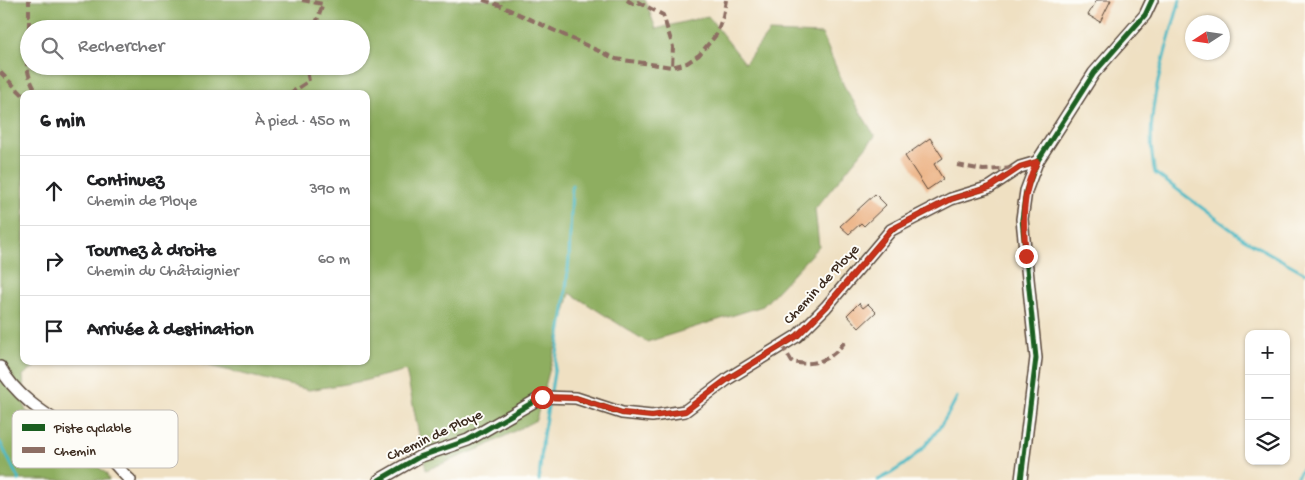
<!DOCTYPE html>
<html lang="fr">
<meta charset="utf-8">
<style>
body{margin:0;font-family:"Gochi Hand",sans-serif;background:#f6f6f6;color:#202124}
.controls{position:absolute;right:15px;bottom:15px;display:grid;overflow:hidden;border-radius:10px;box-shadow:0 1px 4px #0004}
.controls button{width:45px;height:45px;display:grid;place-items:center;padding:0;border:0;border-bottom:1px solid #e0e0e0;background:#fff;color:#202124;font:25px sans-serif}
.compass{position:absolute;left:1185px;top:15px;width:45px;height:45px;border-radius:50%;background:#fff;box-shadow:0 1px 4px #0004;rotate:258deg}
.stop{position:absolute;width:15px;height:15px;margin:-11px;border:4px solid #c8321e;border-radius:50%;background:#fff}
.stop.end{background:#c8321e;border-color:#fff;box-shadow:0 1px 5px #0008}
.list{margin:0;padding:0;list-style:none}
h2{display:flex;justify-content:space-between;align-items:center;height:65px;margin:0;padding:0 20px;font-size:21px}
h2 small{font-size:16px;font-weight:400;color:#757577}
.list li{display:grid;grid-template-columns:32px 1fr auto;gap:15px;align-items:center;box-sizing:border-box;height:70px;padding:0 20px;border-top:1px solid #e0e0e0}
.list b{display:block;font-size:19px;white-space:nowrap}
.list p{margin:0;font-size:16px;white-space:nowrap;color:#757577}
.list em{font-size:16px;font-style:normal;color:#757577}
.icon{flex:none;width:28px;height:28px;fill:none;stroke:currentColor;stroke-width:2;stroke-linecap:round;stroke-linejoin:round}
.map{position:relative;flex:none;width:1305px;height:480px;overflow:hidden}
.search{position:absolute;background:#fff;box-shadow:0 1px 4px #0004;left:20px;top:20px;width:350px;height:55px;display:flex;align-items:center;gap:12px;box-sizing:border-box;padding:0 18px;border-radius:28px;color:#757577;font-size:19px}
.panel{position:absolute;background:#fff;box-shadow:0 1px 4px #0004;left:20px;top:90px;width:350px;height:275px;border-radius:10px}
.map>svg:first-child{display:block}
.forest{fill:#8eae61;stroke:#646c40;fill-rule:evenodd}
.lines{fill:none;stroke-linecap:round;stroke-linejoin:round}
.stream{stroke:#4bb9c4;stroke-width:3}
.building{fill:#e9a56f}
.street-casing{stroke:#564537;stroke-width:14}
.street{stroke:#fff;stroke-width:11}
.quiet{stroke:#8d6e63;stroke-width:4;stroke-dasharray:8 4;stroke-linecap:butt}
.cycleway-casing{stroke:#fdfcf7;stroke-width:8}
.cycleway{stroke:#1b5e20;stroke-width:5}
.route{stroke:#c8321e;stroke-width:6}
.labels{text-anchor:middle;dominant-baseline:central;stroke-width:4;stroke-linejoin:round;paint-order:stroke}
.street-label{font-size:15px;fill:#3b2a1e;stroke:#fdfcf7}
.key{fill:#fdfcf7;stroke:#c3bdb6;stroke-width:1}
.key-label{font-size:14px;fill:#3b2a1e}
</style>
<div class="map">
<svg width="1305" height="480" viewBox="0 0 1305 480">
<rect width="100%" height="100%" fill="#fdfcf7"/>
<filter id="ink" filterUnits="userSpaceOnUse"><feTurbulence type="fractalNoise" baseFrequency=".02" numOctaves="2"/><feDisplacementMap in="SourceGraphic" scale="10" xChannelSelector="R" yChannelSelector="G"/><feConvolveMatrix kernelMatrix="1 2 1 2 8 2 1 2 1" color-interpolation-filters="sRGB"/></filter>
<filter id="wash" filterUnits="userSpaceOnUse"><feTurbulence type="fractalNoise" baseFrequency=".0096" numOctaves="4" result="noise"/><feDisplacementMap in="SourceGraphic" scale="20" xChannelSelector="R" yChannelSelector="G"/><feGaussianBlur stdDeviation="1.12" result="paint"/><feColorMatrix in="noise" values="0 0 0 0 0 0 0 0 0 0 0 0 0 0 0 0 0 1.4 0 .05"/><feComposite in="paint" operator="in"/></filter>
<g filter="url(#wash)">
<rect width="100%" height="100%" fill="#efe0c2"/>
<path class="forest" d="M0 0H645L656 29 708 16 745 63 769 32 822 34 844 86 875 136 815 209 819 246 763 306 647 342 570 293 536 420 484 447 426 470 406 370 363 381 309 390 189 361H366V94H24V361H43L23 375 25 410 106 473 109 480H0ZM29 29H361V66H29Z"/>
<g class="lines">
<g class="stream">
<path d="M1180 0C1165 55 1142 116 1155 173L1244 239 1305 273"/>
<path d="M551 391 564 310 569 259 572 185"/>
<path d="M0 442 19 480"/>
<path d="M539 480 543 435 549 401"/>
<path d="M878 480C915 463 940 433 957 397"/>
<path d="M1295 480 1305 464"/>
</g>
</g>
<g id="blocks">
<g class="building">
<path d="M1097 0H1111L1100 22 1088 15Z"/>
<path d="M930 138 943 158 934 164 943 179 927 190 905 156Z"/>
<path d="M875 194 886 205 864 226 861 223 849 234 840 226Z"/>
<path d="M859 303 863 308 868 304 876 312 859 328 847 315Z"/>
</g>
</g>
</g>
<g filter="url(#ink)">
<use href="#blocks" fill-opacity="0" stroke="#564537" stroke-width="1"/>
<g class="lines">
<defs>
<g id="street">
<path d="M0 367C23 410 74 427 109 458 117 465 122 473 130 480"/>
<path d="M379 480 419 457 468 440 542 397 576 398 622 413 652 416 685 411 729 378 797 336 826 307 891 230 951 199 990 187 1020 167 1037 162"/>
<path d="M1021 480 1036 358 1022 219 1026 191 1037 162 1094 73 1145 15 1152 0"/>
</g>
</defs>
<use href="#street" class="street-casing"/>
<use href="#street" class="street"/>
<g class="quiet">
<path d="M302 0 323 4 314 29"/>
<path d="M483 0 499 5 616 59 672 67 687 63 699 55 716 35 723 16 726 0"/>
<path d="M627 0 633 4 638 2 663 15 673 47 672 67"/>
<path d="M29 29V0"/>
<path d="M29 34C26 57 24 74 38 94"/>
<path d="M0 72 24 96"/>
<path d="M289 94 309 81 306 66"/>
<path d="M957 165 983 170 1016 168"/>
<path d="M782 345 792 362C815 367 833 359 846 340"/>
</g>
<defs>
<g id="cycleway">
<path d="M379 480 419 457 468 440 542 397 576 398 622 413 652 416 685 411 729 378 797 336 826 307 891 230 951 199 990 187 1020 167 1037 162"/>
<path d="M1021 480 1036 358 1022 219 1026 191 1037 162 1094 73 1145 15 1152 0"/>
</g>
</defs>
<use href="#cycleway" class="cycleway-casing"/>
<use href="#cycleway" class="cycleway"/>
</g>
</g>
<g class="lines" filter="url(#ink)">
<path class="route" d="M542 397 576 398 622 413 652 416 685 411 729 378 797 336 826 307 891 230 951 199 990 187 1020 167 1037 162C1021 192 1023 223 1026 256"/>
</g>
<g class="labels">
<g class="street-label">
<text transform="translate(822 285) rotate(-47)">Chemin de Ploye</text>
<text transform="translate(435 436) rotate(-25)">Chemin de Ploye</text>
</g>
</g>
<rect x="12" y="410" width="166" height="58" rx="8" class="key"/>
<rect x="22" y="424" width="23" height="7" fill="#1b5e20"/>
<rect x="22" y="447" width="23" height="6" fill="#8d6e63"/>
<g class="key-label">
<text x="54" y="432">Piste cyclable</text>
<text x="54" y="455">Chemin</text>
</g>
</svg>
<div class="controls">
<button>+</button>
<button>−</button>
<button><svg class="icon" aria-label="layers" viewBox="0 0 24 24"><path d="M12 4l9 5-9 5-9-5zM3 14l9 5 9-5"/></svg></button>
</div>
<svg class="compass" viewBox="-18 -18 36 36"><path d="M0-13l5 13h-10z" fill="#e53935"/><path d="M0 13l5-13h-10z" fill="#757577"/></svg>
<div class="stop" style="left:542px;top:397px"></div>
<div class="stop end" style="left:1026px;top:256px"></div>
<div class="search"><svg class="icon" aria-label="search" viewBox="0 0 24 24"><circle cx="10" cy="10" r="6"/><path d="M15 15l6 6"/></svg>Rechercher</div>
<section class="panel">
<h2>6 min<small>À pied · 450 m</small></h2>
<ul class="list">
<li><svg class="icon" aria-label="ahead" viewBox="0 0 24 24"><path d="M12 20V5M6 11l6-6 6 6"/></svg><div><b>Continuez</b><p>Chemin de Ploye</p></div><em>390 m</em></li>
<li><svg class="icon" aria-label="right" viewBox="0 0 24 24"><path d="M7 20v-9h11M14 6l5 5-5 5"/></svg><div><b>Tournez à droite</b><p>Chemin du Châtaignier</p></div><em>60 m</em></li>
<li><svg class="icon" aria-label="arrive" viewBox="0 0 24 24"><path d="M6 21V4h12l-3 4 3 4H6"/></svg><div><b>Arrivée à destination</b></div></li>
</ul>
</section>
</div>
